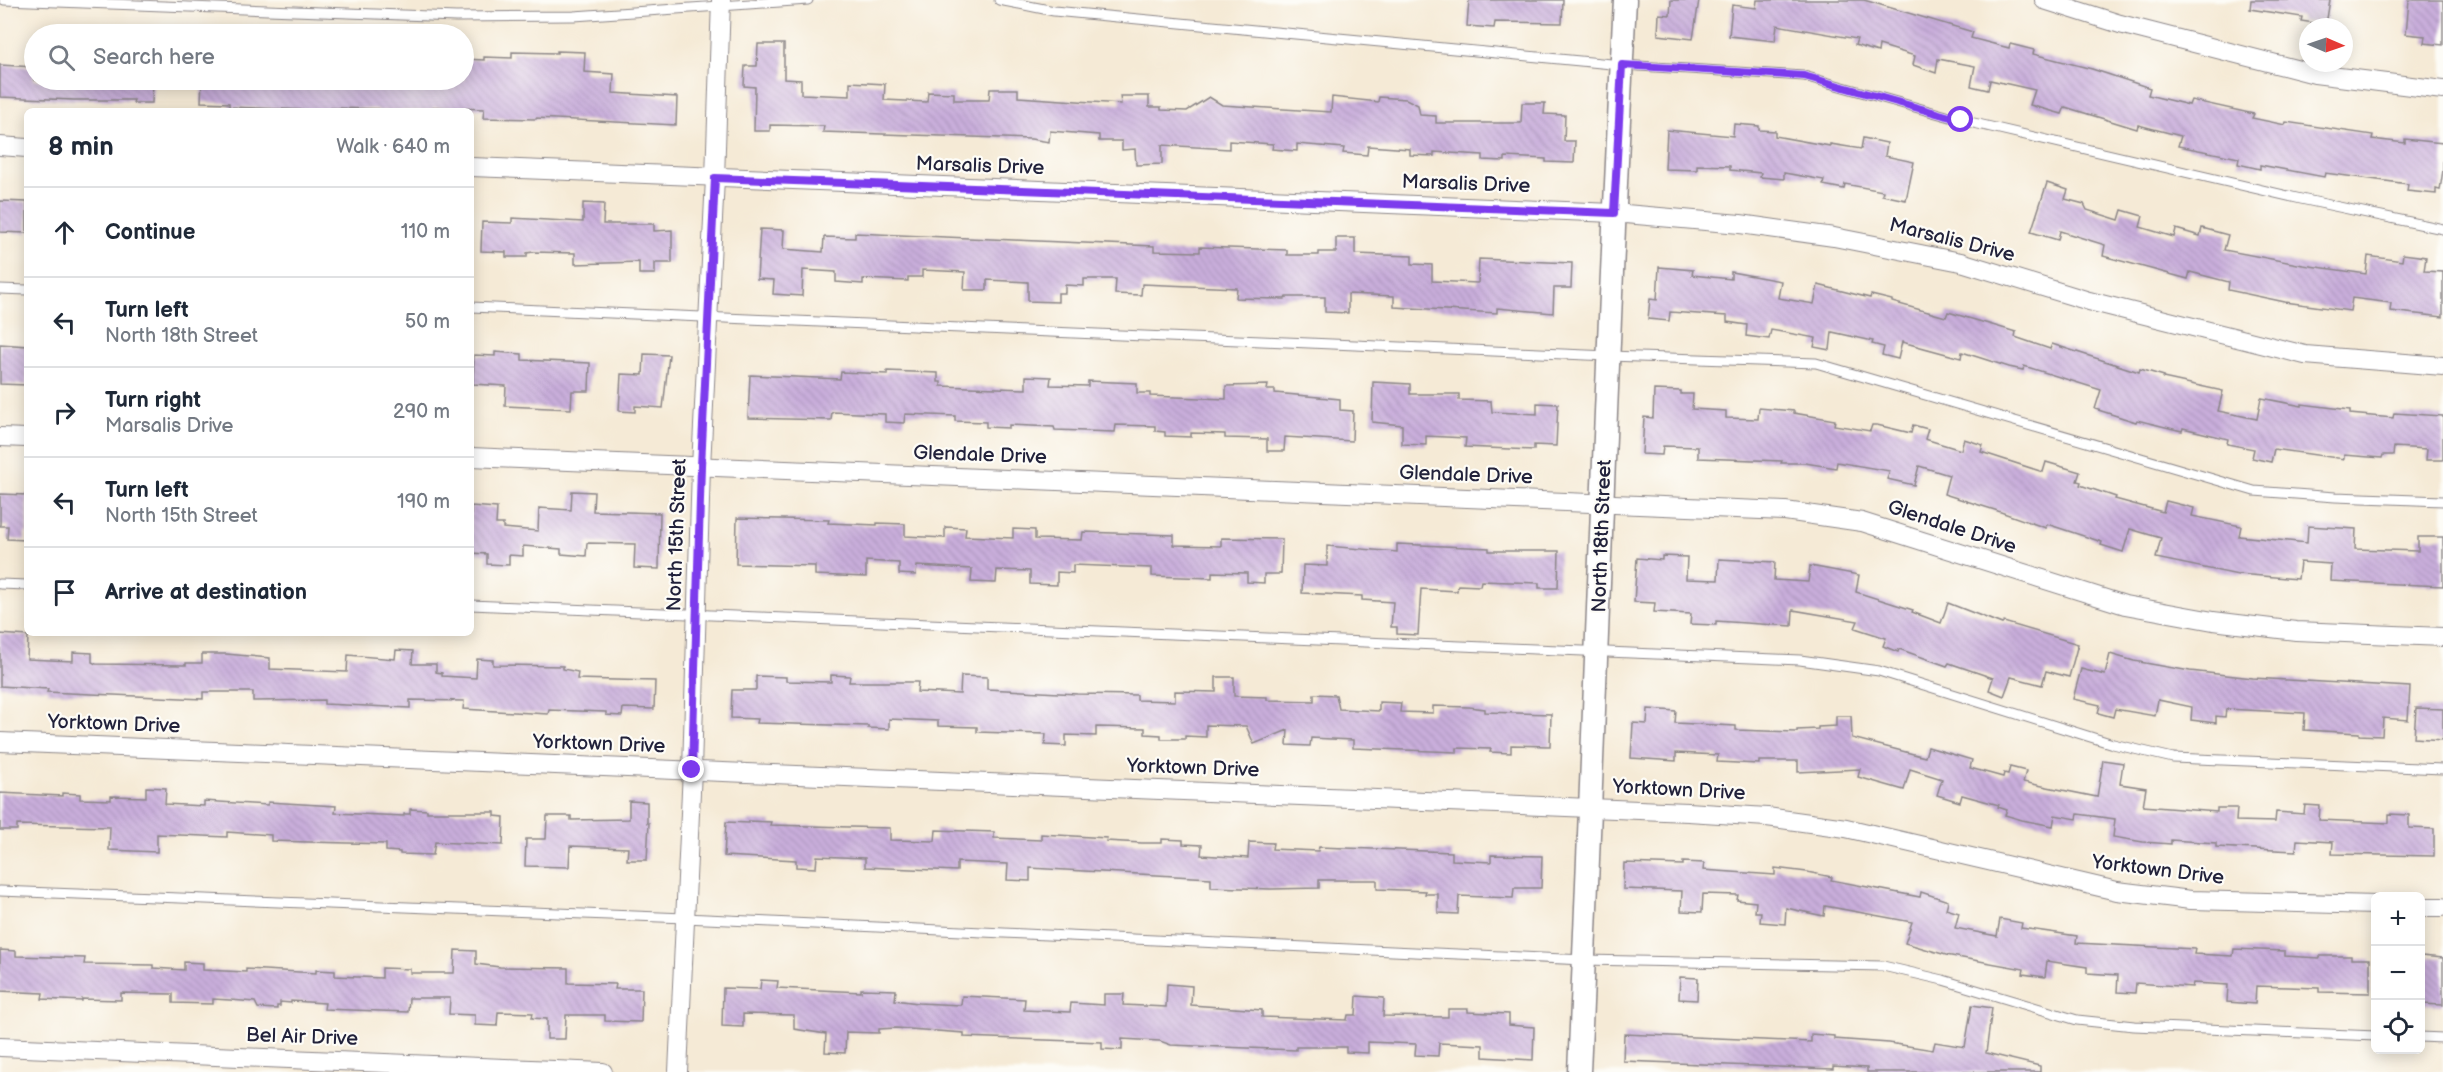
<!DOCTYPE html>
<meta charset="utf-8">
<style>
body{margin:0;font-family:"Balsamiq Sans",sans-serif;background:#f2f2f3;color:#1f2937}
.controls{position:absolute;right:18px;bottom:18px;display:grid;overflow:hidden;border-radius:9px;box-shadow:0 3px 15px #0003}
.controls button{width:54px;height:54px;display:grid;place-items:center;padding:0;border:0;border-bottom:2px solid #e0e1e3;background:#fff;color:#1f2937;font:30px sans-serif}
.compass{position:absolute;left:2299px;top:18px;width:54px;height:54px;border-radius:50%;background:#fff;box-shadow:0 3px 15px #0003;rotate:92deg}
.stop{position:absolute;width:18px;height:18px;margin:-14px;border:4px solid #7c3aed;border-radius:50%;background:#fff}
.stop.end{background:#7c3aed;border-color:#fff;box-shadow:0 2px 6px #0008}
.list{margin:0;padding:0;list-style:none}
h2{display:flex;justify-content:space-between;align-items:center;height:78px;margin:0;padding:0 24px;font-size:26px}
h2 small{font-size:20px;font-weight:400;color:#747a83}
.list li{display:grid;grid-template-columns:39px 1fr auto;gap:18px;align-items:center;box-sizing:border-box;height:90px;padding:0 24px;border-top:2px solid #e0e1e3}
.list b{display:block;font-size:22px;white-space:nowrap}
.list p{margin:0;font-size:20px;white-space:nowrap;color:#747a83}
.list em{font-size:20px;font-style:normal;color:#747a83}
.icon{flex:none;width:33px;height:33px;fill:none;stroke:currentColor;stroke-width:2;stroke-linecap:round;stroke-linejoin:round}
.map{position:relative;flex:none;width:2443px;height:1072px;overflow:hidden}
.search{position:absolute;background:#fff;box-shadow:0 3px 15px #0003;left:24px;top:24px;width:450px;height:66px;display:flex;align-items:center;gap:15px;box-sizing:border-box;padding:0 21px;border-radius:33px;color:#747a83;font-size:22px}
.panel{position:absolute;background:#fff;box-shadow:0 3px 15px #0003;left:24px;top:108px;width:450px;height:528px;border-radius:9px}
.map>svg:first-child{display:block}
.building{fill:url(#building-back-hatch)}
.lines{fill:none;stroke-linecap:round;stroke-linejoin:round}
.service-casing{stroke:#8c8688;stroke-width:11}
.minor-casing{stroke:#8c8688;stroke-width:20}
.tertiary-casing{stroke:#8c8688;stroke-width:25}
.service{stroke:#fff;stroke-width:9}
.minor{stroke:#fff;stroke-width:18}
.tertiary{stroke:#fff;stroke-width:22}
.route{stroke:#7c3aed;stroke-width:8}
.labels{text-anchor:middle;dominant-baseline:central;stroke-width:4.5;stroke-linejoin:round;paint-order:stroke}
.street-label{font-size:20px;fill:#22223b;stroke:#fdfcf7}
</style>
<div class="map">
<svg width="2443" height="1072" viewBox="0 0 2443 1072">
<defs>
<pattern id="building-back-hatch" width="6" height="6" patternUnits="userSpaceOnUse" patternTransform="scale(1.5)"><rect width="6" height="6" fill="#c9aedb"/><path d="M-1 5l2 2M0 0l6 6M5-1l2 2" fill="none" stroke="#ac95bd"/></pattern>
</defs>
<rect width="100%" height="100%" fill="#fdfcf7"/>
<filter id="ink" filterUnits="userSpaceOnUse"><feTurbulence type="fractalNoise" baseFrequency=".0167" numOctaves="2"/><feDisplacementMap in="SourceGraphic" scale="12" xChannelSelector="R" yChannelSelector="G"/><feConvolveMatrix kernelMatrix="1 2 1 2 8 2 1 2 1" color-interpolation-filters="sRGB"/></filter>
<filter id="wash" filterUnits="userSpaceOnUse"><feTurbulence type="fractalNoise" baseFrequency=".008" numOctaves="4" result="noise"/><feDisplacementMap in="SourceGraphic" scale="24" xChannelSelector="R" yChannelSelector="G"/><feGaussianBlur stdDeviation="1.35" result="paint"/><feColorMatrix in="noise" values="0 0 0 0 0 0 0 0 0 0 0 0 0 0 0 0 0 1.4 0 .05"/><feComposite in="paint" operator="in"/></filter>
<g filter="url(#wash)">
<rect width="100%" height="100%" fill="#f5ead6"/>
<g id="blocks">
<g class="building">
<path d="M1469 0H1563L1562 23 1495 22 1494 28 1467 26Z"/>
<path d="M1671 0H1699L1693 39 1658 35 1659 14 1670 15Z"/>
<path d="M1757 0H1864L1973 32 1971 38 2009 48 2010 44 2034 50 2033 54 2092 69 2150 88 2148 95 2189 105 2191 100 2254 114 2252 118 2285 125 2286 122 2373 135 2372 139 2405 143V139L2443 143V170L2440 190 2436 189V194L2407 191 2408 184 2325 173 2324 177 2260 165V169L2238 164 2239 158 2178 146 2181 136 2138 125 2137 129 2065 107 2062 114 2030 105 2035 90 1990 80 1988 90 1971 86 1975 66 1938 59 1936 73 1913 65 1915 56 1879 45 1878 52 1855 45 1857 39 1777 25 1775 41 1729 36 1732 5 1756 8Z"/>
<path d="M2251 0H2330L2326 25 2301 21 2302 17 2250 9Z"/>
<path d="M2409 0H2443V45L2424 43 2425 36 2406 34Z"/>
<path d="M758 44H784V79L801 80V94L850 96V82L885 84 884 100 927 102 928 92 954 93V100H989L990 89H1018V97L1121 104 1120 96H1149V107H1161V110L1187 111 1209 97 1222 105 1331 112 1332 97 1378 102 1379 97 1406 99 1418 105 1420 115 1436 116V123H1521L1522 103H1545L1544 114 1565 115 1564 141H1575L1574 163 1546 162V159L1505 157V161L1483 160V155L1434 152V156L1410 155V149L1368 146 1367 155 1343 153 1344 148 1297 144V151L1272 149 1273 144 1229 141V149L1162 145V164L1136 165 1135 149 1122 150V141H1099V135L1050 131 1049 142 1031 139 823 132 824 126 770 125V131H754L755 87 744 86 745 66H757Z"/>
<path d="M557 51 585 52 584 72 614 74 613 93 677 97 676 125 536 118V119L483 118 484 109 433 107 432 111H377L378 109 331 108V111L229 107V103L201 102 202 80H464V59L484 60V57L512 58V52L557 53Z"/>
<path d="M0 65 34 67V80H153L152 103H133L134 100H74L0 97Z"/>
<path d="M1734 124 1759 126V130L1775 131V136L1830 146V144L1861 149 1863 138 1887 143 1885 156 1914 162 1906 200 1882 195 1883 191 1845 184 1844 189 1823 185 1824 180 1784 173V179L1760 177 1761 173 1730 170V166L1697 165V170L1665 169 1667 130 1733 136Z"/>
<path d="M2047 183 2068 190 2065 199 2084 204 2087 210 2119 220 2122 210 2143 216 2140 227 2174 237 2176 229 2200 236 2202 228 2228 235 2224 250 2303 265 2366 274 2368 256 2402 261 2403 254 2426 257 2424 271 2443 272V317L2390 311 2391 303 2352 298 2350 311 2285 302 2228 290 2229 282 2190 272 2188 279 2103 256 2105 245 2060 231 2058 240 2031 232Z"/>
<path d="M0 201 27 202V233L0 232Z"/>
<path d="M583 203 604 204 603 224H654V231L672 230V263H655V274H639V262L575 264V253L533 252 527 253V257H506V252L481 251 482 222 512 223V218L583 222Z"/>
<path d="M760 229 784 230 783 249 823 252 824 237 855 238V233L1154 246V251L1200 252V247L1287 250V255H1319V252H1336V238H1355V254L1412 256V264L1432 265V281L1478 283 1479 259 1572 263 1571 288H1554L1553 313 1497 308V313L1394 307V296L1348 294V313L1325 312V297H1286L1285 299 1236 298 1237 288 1142 284 1141 295 1115 294 1116 279H1084V286L1065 285V293H1058V302L1028 301V282L987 280V290H964L965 272 922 270V277H908V281L863 279V284L836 282V272L803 270 802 296 773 294 774 280 757 279Z"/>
<path d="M1659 267 1693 270 1692 275 1731 279V272L1781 281 1778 298 1814 304 1818 285 1870 298 1871 295 1892 300V302L1946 317 1948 312 2016 332 2015 337 2050 349 2052 344 2139 372 2140 369 2164 376 2163 378 2223 391 2218 411 2257 419 2261 398 2302 406V404L2350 410V414L2393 418 2394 413 2443 416V460H2426L2427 449 2394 447 2393 455H2383L2382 458 2344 455V459L2274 449 2271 462 2252 458 2254 449 2227 444 2228 439 2183 428 2182 431 2137 420 2136 422 2095 409 2101 390 2024 366 2023 370 2009 367 1962 352 1961 358 1902 342 1898 359 1882 355 1884 347 1872 344 1873 341 1832 332 1830 350 1814 347 1816 338 1771 330 1769 339 1746 336 1747 325 1727 322V316L1670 312 1669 321 1648 319 1650 299 1657 300Z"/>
<path d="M0 344 27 346V385L0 384Z"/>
<path d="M495 352 522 354V360L590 363 589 391H572L571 409 505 406 506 386 473 384 474 355 495 356Z"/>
<path d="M644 354 669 355 663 408 635 406V412L619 411 621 374 643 375Z"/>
<path d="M887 371 938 373V382H941V386L1026 389V376L1051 377 1050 385 1088 386V381L1137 383V393H1150V396L1226 399V386L1268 385 1267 390H1275V393L1340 399V410L1353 411 1352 441 1285 437 1284 451H1267V439L1225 438V434L1191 433V437L1165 436V432L1155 431V426L1116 425 1115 432 1055 430 1054 427 1009 425V428L986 427V422L955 421V416L905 414 904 423 885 422V414L832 412 831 420 748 418 750 375 840 379 841 372 887 374Z"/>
<path d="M1373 382 1410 384V394H1459V400L1491 401 1492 412 1537 414V403L1558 404 1556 446 1534 445V450L1465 447 1466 438 1426 436V445L1402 444V425L1372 422Z"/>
<path d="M1654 390 1681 391V394H1693L1692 409 1726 411V418L1758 419 1759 408 1794 411V413L1835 420 1834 425 1870 431 1872 425H1877L1911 433 1913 425 1928 429 1925 439 1961 450 1964 439 1983 445 1981 452 2043 472 2046 462 2080 472 2077 481 2081 482 2080 485 2116 497 2115 499 2163 512 2166 501 2194 508 2192 516 2241 526 2239 536 2307 543 2308 526 2341 528 2356 529 2355 549 2418 551V537H2443V586L2330 581 2331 564 2300 562 2298 579 2239 574 2238 575 2156 558 2161 538 2130 529 2123 552 2101 545 2102 542 2047 524 2046 528 1995 510 1944 494 1949 475 1919 466 1914 485 1887 479 1890 471 1837 462 1836 468 1805 463H1781L1782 461 1698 458V447L1663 446 1662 455 1642 454 1644 417 1653 418Z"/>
<path d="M572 491 594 492 593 511 660 513 659 569 634 568 635 544 587 543 586 556 561 554V549L523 546V556L509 555V565L487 564V554L471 553V506L497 508 496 524H503V528L538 531 539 508 571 510Z"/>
<path d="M0 494 27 495V533H25V540L7 539 8 526H0Z"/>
<path d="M737 518 829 520 828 523 877 525V523L905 524V536L945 538V527L966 528 965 536 1013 538V529L1035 530V539L1082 540 1083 532 1174 535V545L1221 546V538L1282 539 1281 574H1264V583L1247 582V573L1212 572V578L1152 576V568L1073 565V573L1057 572V585L1030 584V571L997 570 996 583 971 582 972 569 917 566 916 575 899 574V563L866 561V577L815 575V566L736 564Z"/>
<path d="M1397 544 1489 548V551H1559L1558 588H1539V583L1481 581 1480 586 1458 585 1457 591 1421 589 1418 635 1397 634V627H1391L1393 602 1362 600V596L1302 593 1303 565 1327 566V546L1397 552Z"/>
<path d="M1662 556 1687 557 1686 579 1718 580 1719 559 1775 562 1774 580 1808 582 1810 566 1859 575 1856 592 1913 610 1912 612 1941 623 1948 603 2002 624 2004 622 2078 644 2069 677 2046 671 2042 685 2011 677 2004 696 1989 690 1993 678 1949 663 1947 666 1899 649 1898 652 1883 646 1886 638 1855 628 1858 621 1793 610 1792 626 1716 621V625L1690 624 1691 614 1654 612 1655 603 1634 602 1637 558 1662 560Z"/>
<path d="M0 634 28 636 27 659 73 661V652L92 653V662L96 664 186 665V663H202V654H226L270 658V669L347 672 348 655 395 659 396 650 413 651 412 664H436V672L442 673V676L476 678 477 659 493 660V665L563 666V669L578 672 577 679 655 681 654 709 623 708 622 716 606 715V712L549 710 548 714 463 709 464 701 410 700V708L324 704V700L253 701V692H203V699L47 692 48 689 0 686Z"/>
<path d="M2110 654 2134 661 2190 671 2253 678 2410 687 2408 720 2383 718 2382 736 2359 735V733L2304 730 2305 713 2226 709 2225 717 2216 716V723L2191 720 2192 707 2158 700 2155 716 2115 709 2113 717 2098 713 2100 705 2073 699 2081 669 2105 675Z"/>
<path d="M831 675 850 676 849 682H918L917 692 960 694 961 676 987 677V689L1077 694 1137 695V700L1175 701V691L1216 692V677H1234V696L1267 697V700L1314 701V694L1336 695 1339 709 1379 711V702L1401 703 1400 712 1433 713V706L1469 707 1485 709V712L1551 714 1550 746 1511 745V753L1490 752 1491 749 1457 748V752L1353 748V740L1311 738 1310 746 1287 745 1288 730 1254 744 1246 726 1206 725V737L1185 736V739H1161V735L1145 734V728L1096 727V736L1066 735V746L1045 745 1046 734 977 732V727L938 726V721L889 719V729L868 728V726L757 723 758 719 731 718 732 690H756V676L786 677V681L831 682Z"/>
<path d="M2416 708 2443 709V740L2414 738Z"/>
<path d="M1648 709 1676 711 1675 723 1736 726V730L1797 732V730L1818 729V727L1836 726V716H1851L1852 738 1925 757 1928 747 1972 760 1970 768 2003 777 2004 773 2008 774 2010 767 2026 771 2023 782 2097 797 2103 760 2123 763 2120 784 2146 788 2143 806 2217 812V808H2237L2236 821 2275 822 2276 812 2304 814 2305 805 2320 806 2319 820 2389 823V814L2409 815V828L2434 829V856L2332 854 2333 842 2297 840 2296 851 2216 847V843L2171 840V844L2143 842 2113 837 2115 819 2078 814 2077 819 2055 815 2053 826 2022 820 2005 815 2007 810 1998 807 1999 805 1962 795 1960 802 1937 795 1942 779 1910 769 1904 790 1858 777 1860 769 1798 772V761H1759V764L1717 762 1718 755 1676 753V761L1631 758 1633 723 1647 724Z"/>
<path d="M146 787 166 788 165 804 204 806V801L268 805V802L336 806 335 813 404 816V814H410V809L427 810V812H495V816L504 817 503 845 435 842 433 855 400 854V852L386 851V844L271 841V835L227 832V837L157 834V852L109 850 110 827 17 825V830H0V793L62 796V793L80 794V799L111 800V796L146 797Z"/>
<path d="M629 801 647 802V823H649L647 860H627L628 848 570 846 569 867 525 866 526 839H546L547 816H571V820L629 819Z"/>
<path d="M749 821 771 822 770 825 890 828V840L935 841 936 830 994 832V838L1041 840V834L1107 838 1106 841 1142 843H1162V839L1183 840V844L1202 845 1201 855 1248 858 1249 842 1273 843 1272 849 1318 851 1319 847 1452 852V860L1491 862V855L1542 856 1541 888H1514L1513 898 1459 896 1458 914 1438 913V894H1425L1426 891 1377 889V880H1319V888L1271 889 1211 887V878L1030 868V881L1007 880 1008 864 957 862V871L865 867V858L817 856 816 868 796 867V860L724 856 726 822 749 823Z"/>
<path d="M1683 862 1704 863 1703 870 1775 875V868L1807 872 1832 877 1831 880 1920 897 1921 892 1948 901 1946 909 1959 913 1955 928 1997 936 2000 919 2022 923 2021 928 2077 936 2076 943 2195 949 2194 954 2233 956 2234 949 2285 951V956L2320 958V956H2351V959H2370V993L2319 992V988L2256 986 2255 1004 2227 1002 2228 985 2193 983 2192 987 2136 983 2135 993 2117 992 2118 975 2087 973V967L2047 961 2045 977 2023 974 2024 969 1946 955 1905 943 1912 922 1825 906 1824 916 1786 908 1785 924 1760 922 1761 912H1755L1756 902 1737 900 1738 895 1703 894 1702 912 1681 911 1682 891 1623 889 1624 863 1683 865Z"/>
<path d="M0 950 16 951V956L85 958 84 964 153 965V968L184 970V962L203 963V970L246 972V969L316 973V970L335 971V976L382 978V968L410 969V973H454L455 950 476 951V964L500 967 568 968V983L616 984 615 989H642L641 1022 605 1021V1015H566L565 1039H547V1019L532 1018 533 1013 498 1012 497 1026 475 1025V1015L449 1014 450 998H409L408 1012 324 1009 325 1003 291 1001V1003L280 1002V1006H277V1009L258 1008 255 1002 230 1000 213 999V1004L173 1003V994L121 993V1000L82 999V1001L42 999 43 993 0 991Z"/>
<path d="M2421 956 2443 958V1005L2421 1004Z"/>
<path d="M1680 977 1698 978 1697 1000 1679 999Z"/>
<path d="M761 980 778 981 777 988 861 992V989L896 990 895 1000 918 1003 961 1005 962 996 1025 999 1024 1010 1070 1012 1071 1003 1104 1005V994H1124L1123 1005 1166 1007 1167 984 1192 986 1191 1005 1262 1010V1017L1347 1020 1348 1015H1356L1357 996 1384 998 1383 1016 1448 1017V1009H1468V1012L1509 1014V1025L1534 1027 1533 1060 1483 1057V1045L1439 1043 1438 1056 1415 1055 1416 1044 1368 1042V1053L1346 1052V1047H1296V1050L1171 1045 1160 1041 1122 1039V1050L1102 1049V1042L964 1037V1033L896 1028 879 1029V1033L846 1032 845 1053 825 1052 826 1034 794 1029V1015L743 1014V1027L722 1026 723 988 760 989Z"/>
<path d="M1972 1005 1992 1008 1986 1053 2040 1066V1072H1867V1068L1833 1066V1069L1623 1061 1624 1034 1811 1042V1034L1834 1036V1039L1889 1043 1933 1050 1935 1042 1965 1047Z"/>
</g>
</g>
</g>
<g filter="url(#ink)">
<use href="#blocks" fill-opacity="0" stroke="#8c8688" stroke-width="1.5"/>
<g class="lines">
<defs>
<g id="service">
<path d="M4 0 456 17 574 16 808 0"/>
<path d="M999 0 1054 11 1622 65 1804 76 1961 120 2301 199 2443 229"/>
<path d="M0 289 27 290"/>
<path d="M471 307 1609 356 1816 363 2254 491 2335 497 2443 501"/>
<path d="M0 584 27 585"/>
<path d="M471 605 1800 660 1879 671 2113 744 2173 758 2443 769"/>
<path d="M0 891 685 918 1584 960 1883 966 1943 980 2077 1020 2134 1026 2376 1036"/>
<path d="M2420 1037 2443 1038"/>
</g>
<g id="minor">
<path d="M2044 0 2120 24 2315 74 2443 90"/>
<path d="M0 146 27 148"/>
<path d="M471 167 1614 213 1740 224 1834 237 1961 262 2089 301 2305 355 2443 366"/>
<path d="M0 437 27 438"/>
<path d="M471 457 1785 511 1862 522 2125 605 2213 621 2296 631 2443 637"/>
<path d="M0 742 1688 812 1767 817 1846 828 2117 891 2191 900 2376 905"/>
<path d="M2420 907H2443"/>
<path d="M0 1047 603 1072"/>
<path d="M678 1072 692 770 701 467 715 178 721 0"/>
</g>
<path id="tertiary" d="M1579 1072C1595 715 1606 357 1625 0"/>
</defs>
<use href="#service" class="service-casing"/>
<use href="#minor" class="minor-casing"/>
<use href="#tertiary" class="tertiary-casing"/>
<use href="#service" class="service"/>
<use href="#minor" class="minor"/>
<use href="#tertiary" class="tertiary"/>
</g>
</g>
<g class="lines" filter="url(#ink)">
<path class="route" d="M692 770 701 466 715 178 1614 213 1622 65 1804 76 1961 120"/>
</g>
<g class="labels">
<g class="street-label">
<text transform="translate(980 166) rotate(2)">Marsalis Drive</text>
<text transform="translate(1466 184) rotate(2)">Marsalis Drive</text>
<text transform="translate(1952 240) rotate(14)">Marsalis Drive</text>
<text transform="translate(980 455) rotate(2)">Glendale Drive</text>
<text transform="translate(1466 475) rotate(2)">Glendale Drive</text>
<text transform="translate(1952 527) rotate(18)">Glendale Drive</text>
<text transform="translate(677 535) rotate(-88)">North 15th Street</text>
<text transform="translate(1602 536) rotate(-88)">North 18th Street</text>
<text transform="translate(114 724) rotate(2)">Yorktown Drive</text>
<text transform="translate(599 744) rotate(2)">Yorktown Drive</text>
<text transform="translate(1193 768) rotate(2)">Yorktown Drive</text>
<text transform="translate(1679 790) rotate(3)">Yorktown Drive</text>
<text transform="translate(2158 870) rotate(7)">Yorktown Drive</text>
<text transform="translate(302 1037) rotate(2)">Bel Air Drive</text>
</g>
</g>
</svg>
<div class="controls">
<button>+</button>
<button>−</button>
<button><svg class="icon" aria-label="locate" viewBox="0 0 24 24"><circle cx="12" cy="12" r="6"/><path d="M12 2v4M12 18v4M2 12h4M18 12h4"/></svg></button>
</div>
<svg class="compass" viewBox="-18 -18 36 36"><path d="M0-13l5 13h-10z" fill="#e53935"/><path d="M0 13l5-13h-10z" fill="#747a83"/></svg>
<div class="stop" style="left:1961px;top:120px"></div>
<div class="stop end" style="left:692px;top:770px"></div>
<div class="search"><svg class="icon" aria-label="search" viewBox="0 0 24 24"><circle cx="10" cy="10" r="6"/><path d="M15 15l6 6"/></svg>Search here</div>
<section class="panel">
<h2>8 min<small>Walk · 640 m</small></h2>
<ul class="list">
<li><svg class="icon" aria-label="ahead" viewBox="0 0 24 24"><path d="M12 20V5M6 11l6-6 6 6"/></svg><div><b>Continue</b></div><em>110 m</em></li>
<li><svg class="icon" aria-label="left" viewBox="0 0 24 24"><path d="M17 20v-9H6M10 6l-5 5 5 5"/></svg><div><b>Turn left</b><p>North 18th Street</p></div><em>50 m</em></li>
<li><svg class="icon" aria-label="right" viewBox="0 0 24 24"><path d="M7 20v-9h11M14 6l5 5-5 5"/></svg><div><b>Turn right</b><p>Marsalis Drive</p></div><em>290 m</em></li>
<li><svg class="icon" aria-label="left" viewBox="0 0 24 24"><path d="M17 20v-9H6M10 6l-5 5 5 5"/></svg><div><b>Turn left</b><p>North 15th Street</p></div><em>190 m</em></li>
<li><svg class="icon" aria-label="arrive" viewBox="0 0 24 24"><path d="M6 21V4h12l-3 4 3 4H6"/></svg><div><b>Arrive at destination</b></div></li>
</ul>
</section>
</div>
